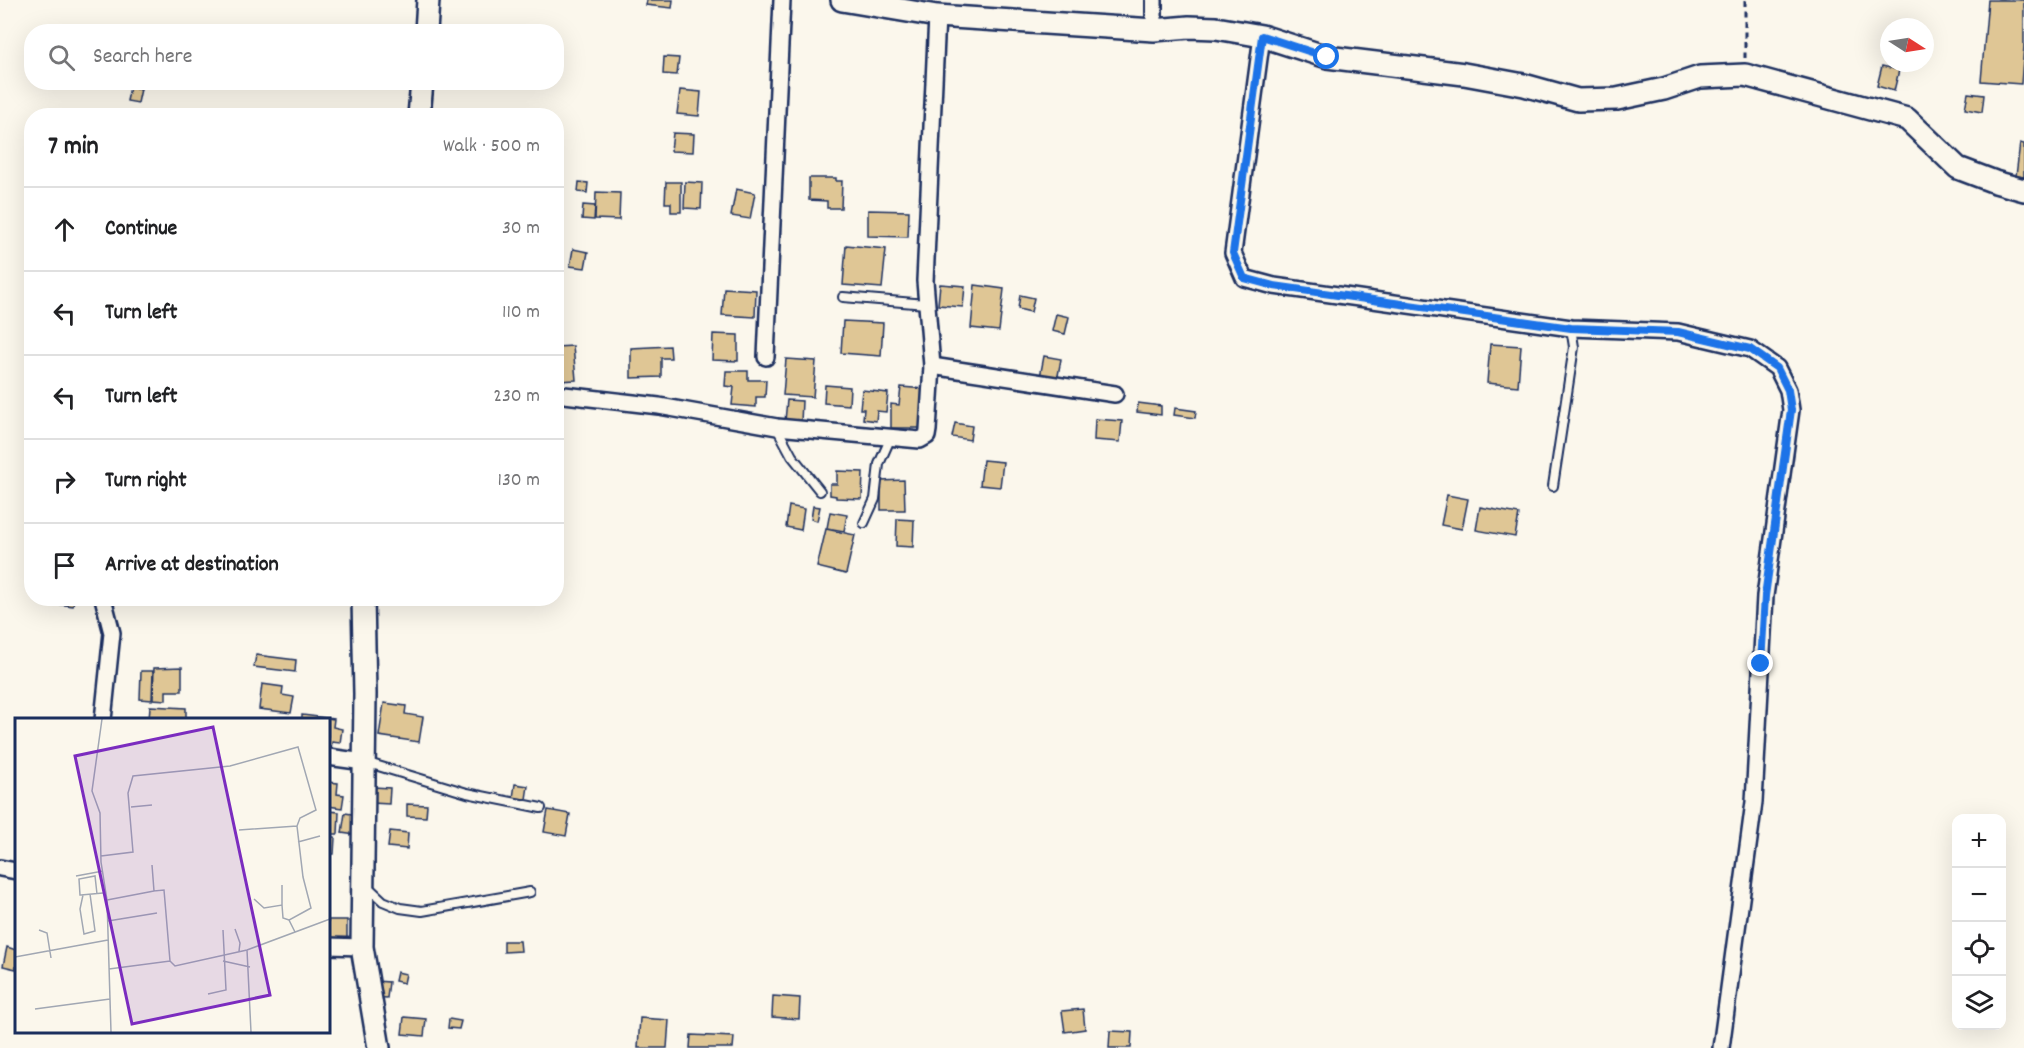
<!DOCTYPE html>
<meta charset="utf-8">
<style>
body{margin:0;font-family:Dekko,sans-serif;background:#f6f6f6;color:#202124}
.controls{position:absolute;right:18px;bottom:18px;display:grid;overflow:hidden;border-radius:12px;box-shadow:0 6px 24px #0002}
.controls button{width:54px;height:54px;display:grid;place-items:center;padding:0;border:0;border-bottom:2px solid #e0e0e0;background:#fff;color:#202124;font:30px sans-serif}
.compass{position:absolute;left:1880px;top:18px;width:54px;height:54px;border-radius:50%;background:#fff;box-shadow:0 6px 24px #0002;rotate:102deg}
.stop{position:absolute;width:18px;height:18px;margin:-14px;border:4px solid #1a73e8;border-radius:50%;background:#fff}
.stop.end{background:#1a73e8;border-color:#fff;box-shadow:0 2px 6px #0008}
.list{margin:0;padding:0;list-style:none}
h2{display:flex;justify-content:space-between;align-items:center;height:78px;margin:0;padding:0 24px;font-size:26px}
h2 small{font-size:20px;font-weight:400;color:#757577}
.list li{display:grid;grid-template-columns:39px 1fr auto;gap:18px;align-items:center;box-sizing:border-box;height:84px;padding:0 24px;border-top:2px solid #e0e0e0}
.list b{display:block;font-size:22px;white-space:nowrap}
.list em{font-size:20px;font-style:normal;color:#757577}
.icon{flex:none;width:33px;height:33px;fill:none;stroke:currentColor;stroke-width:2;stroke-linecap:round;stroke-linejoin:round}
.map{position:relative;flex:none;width:2024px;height:1048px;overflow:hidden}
.search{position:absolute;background:#fff;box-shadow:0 6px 24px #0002;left:24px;top:24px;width:540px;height:66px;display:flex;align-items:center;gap:15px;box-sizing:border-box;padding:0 21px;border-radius:24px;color:#757577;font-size:22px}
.panel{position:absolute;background:#fff;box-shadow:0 6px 24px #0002;left:24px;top:108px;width:540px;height:498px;border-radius:24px}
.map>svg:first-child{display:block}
.building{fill:#dfc695;stroke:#1b2f5e;stroke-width:1.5}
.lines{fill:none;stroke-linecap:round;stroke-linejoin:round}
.lane-casing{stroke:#1b2f5e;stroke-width:12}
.street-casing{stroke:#1b2f5e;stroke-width:20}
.secondary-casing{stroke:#1b2f5e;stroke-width:26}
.path{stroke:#1b2f5e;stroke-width:3;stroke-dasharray:6 4.5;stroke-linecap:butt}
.lane{stroke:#fbf7ec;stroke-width:8}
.street{stroke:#fbf7ec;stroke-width:15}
.secondary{stroke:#fbf7ec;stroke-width:21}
.route{stroke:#1a73e8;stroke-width:8}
.inset-road{fill:none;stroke:#a1a7b3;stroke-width:1.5}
.view{fill:#7b2cbf;fill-opacity:0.15;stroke:#7b2cbf;stroke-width:3}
.inset-edge{fill:none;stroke:#1b2f5e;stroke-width:3}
</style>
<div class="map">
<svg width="2024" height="1048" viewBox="0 0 2024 1048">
<rect width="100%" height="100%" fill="#fbf7ec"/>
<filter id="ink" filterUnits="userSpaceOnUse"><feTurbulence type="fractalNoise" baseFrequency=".0167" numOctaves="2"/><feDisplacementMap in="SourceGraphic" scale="12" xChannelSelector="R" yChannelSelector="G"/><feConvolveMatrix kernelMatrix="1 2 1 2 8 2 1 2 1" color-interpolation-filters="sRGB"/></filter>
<g filter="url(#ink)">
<g class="building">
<path d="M647 0H673L672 8 646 5Z"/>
<path d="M1988 0H2024V46L2021 84 1981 81Z"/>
<path d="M664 57 679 58 677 75 663 74Z"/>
<path d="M1882 66 1899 70 1894 91 1877 86Z"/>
<path d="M130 87 141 89 138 103 127 101Z"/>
<path d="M680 90 701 92 699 116 677 114Z"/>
<path d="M1968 93 1984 95 1982 112 1965 109Z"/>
<path d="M673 133 694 134 693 152 671 151Z"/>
<path d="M2020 143 2024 144V177L2016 176Z"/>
<path d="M809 178H836V181H842L841 208H827V201L809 200Z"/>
<path d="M579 182 588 183 587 193 578 192Z"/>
<path d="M666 182H681V212H671V203H665Z"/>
<path d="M685 182 702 183 701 209 684 208Z"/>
<path d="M736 189 755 193 750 219 731 216Z"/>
<path d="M596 192 620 193 619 220 595 219Z"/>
<path d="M583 205 595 206 594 220 582 219Z"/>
<path d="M868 210 909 211 908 237 868 236Z"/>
<path d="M846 245 886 249 882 288 843 285Z"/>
<path d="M573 249 588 252 585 268 570 266Z"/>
<path d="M940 284 965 286 963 307 938 305Z"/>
<path d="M975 285 1004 289 999 331 971 328Z"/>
<path d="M724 288 756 290 755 317 722 315Z"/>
<path d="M1020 295 1034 298 1031 312 1018 309Z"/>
<path d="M1056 314 1069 317 1065 334 1052 331Z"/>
<path d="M843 321 883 323 881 356 841 353Z"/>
<path d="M713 334 738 335V361L712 360Z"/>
<path d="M1490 344 1521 346 1518 386 1487 383Z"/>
<path d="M573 346 576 380 557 381 556 347Z"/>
<path d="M670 346 671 358H661V377L631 378V348Z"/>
<path d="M1044 356 1061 359 1057 381 1040 377Z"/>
<path d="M786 359 816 361 813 397 783 395Z"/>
<path d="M726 371H748V380H766L765 397H756V407L732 405 734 387 725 386Z"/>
<path d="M825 385 850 387 849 405 824 403Z"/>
<path d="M901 387 925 389 921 428H891V404L899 405Z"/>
<path d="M862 390 888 393 886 412 877 411 876 421 863 419 864 409H860Z"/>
<path d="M787 400 802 401 801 422 785 421Z"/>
<path d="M1138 403 1161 406V415L1137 412Z"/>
<path d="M1175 408 1196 411 1195 418 1174 415Z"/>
<path d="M1095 419 1122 421 1120 442 1094 440Z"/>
<path d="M955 423 972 426 970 440 952 437Z"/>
<path d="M983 460 1003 462 1000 487 980 485Z"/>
<path d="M837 471 863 472 862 499 836 498V496L830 495V484H837Z"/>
<path d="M904 480 905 510H881V481Z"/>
<path d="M1447 495 1468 499 1462 529 1441 525Z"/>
<path d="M789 506 804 509 801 530 786 527Z"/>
<path d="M813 506 820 507 817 521 811 519Z"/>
<path d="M1480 507 1519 514 1515 537 1476 530Z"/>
<path d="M830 512 847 515 844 531 827 528Z"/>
<path d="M897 519 914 520 913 547 896 546Z"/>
<path d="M826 529 855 535 846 574 817 567Z"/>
<path d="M57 598H74L73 606 57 604Z"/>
<path d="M256 655 296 660 295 672 254 667Z"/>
<path d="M182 667V691H166V700L153 699 154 668Z"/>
<path d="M141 671H153L152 700 140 699Z"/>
<path d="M262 684 283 687 282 695 294 697 291 713 259 709Z"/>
<path d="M384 703 406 706 405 714 423 717 419 742 379 736Z"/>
<path d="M150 706 186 708V720H149Z"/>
<path d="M302 715 334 719 333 727 342 729 340 743 332 742 331 750H328V720H302Z"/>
<path d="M328 782 338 783 337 794 344 795 342 808 328 806Z"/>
<path d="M515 784 528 786 526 799 513 798Z"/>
<path d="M373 787 390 788 389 804 372 803Z"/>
<path d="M407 804 427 805 426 817 407 816Z"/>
<path d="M548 810 570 814 566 836 544 832Z"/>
<path d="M328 811 339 812 338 834H328Z"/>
<path d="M345 813 358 815 355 835 342 833Z"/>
<path d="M390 831 408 833 407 849 388 847Z"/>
<path d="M328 837H335L334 854H328Z"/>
<rect x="328" y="920" width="19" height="24"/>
<path d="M504 941H520L521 951 504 952Z"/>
<path d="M7 947 16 950V969L3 966Z"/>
<path d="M397 972 406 974 404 983 395 981Z"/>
<path d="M375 981 389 982 387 998 373 997Z"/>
<path d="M773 996 800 998 799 1019 772 1017Z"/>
<path d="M1083 1009 1085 1029 1065 1032 1062 1011Z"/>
<path d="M404 1017 426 1019 424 1036 402 1034Z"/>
<path d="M640 1018 669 1020 667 1048H638Z"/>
<path d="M449 1019 461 1021 459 1029 448 1028Z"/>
<path d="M1110 1031 1132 1032 1131 1048H1109Z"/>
<path d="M691 1035 734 1037 733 1048H690Z"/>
</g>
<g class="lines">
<defs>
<g id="lane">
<path d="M843 297 926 304"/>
<path d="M777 428 792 456 820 491"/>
<path d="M1553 486 1574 347 1571 328"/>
<path d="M864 523 875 499 879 464 891 437"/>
<path d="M365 762 467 793 541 808"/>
<path d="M367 886 383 901 400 908 422 911 530 892"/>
</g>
<g id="street">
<path d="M1154 30V0"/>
<path d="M1262 36 1233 253 1244 278 1274 286 1571 328 1678 332 1750 349 1777 368 1788 390 1791 410 1765 596 1754 802 1721 1048"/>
<path d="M766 357 782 0"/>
<path d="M932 366 925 281 937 16"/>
<path d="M556 394 659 406 777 427 920 440 927 436 928 430 932 366 1115 394"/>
<path d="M103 598 112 633 103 720"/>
<path d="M328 757 364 762"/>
<path d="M0 868 16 871"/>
<path d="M328 946 362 947"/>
</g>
<g id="secondary">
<path d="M842 0 937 16 1154 30 1189 27 1216 28 1262 36 1327 57 1464 74 1524 85 1578 100 1617 99 1664 89 1700 77 1745 75 1907 119 1958 168 1995 182 2024 190"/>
<path d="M426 32 428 0"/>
<path d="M419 116 422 82"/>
<path d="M363 598 365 694 362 947 379 1048"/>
</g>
</defs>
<use href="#lane" class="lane-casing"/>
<use href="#street" class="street-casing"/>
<use href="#secondary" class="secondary-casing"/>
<path class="path" d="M1745 0V58"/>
<use href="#lane" class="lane"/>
<use href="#street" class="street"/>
<use href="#secondary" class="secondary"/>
</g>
</g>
<g class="lines" filter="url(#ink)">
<path class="route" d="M1327 57 1262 36 1233 253 1244 278 1274 286 1571 328 1678 332 1750 349 1777 368 1788 390 1791 410 1765 596 1761 664"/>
</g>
<g transform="translate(15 718)">
<rect width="315" height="315" fill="#fbf7ec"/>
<path class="inset-road" d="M87 1 77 73 85 95 86 144 92 182 96 314M116 89 137 87M224 112 282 108M283 124 305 118M86 138 118 134 113 75 118 58 215 48 283 29 301 92 285 100 282 108 288 159 296 190 274 202 280 214M137 147 139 173 149 172 155 243M61 158 88 153M267 167V187M82 176 80 158 64 161 65 177H66L88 175M68 177 65 191 69 216 80 213 75 176M239 181 249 190 267 187 268 200 274 202M92 182 139 173M93 203 142 195M220 211 225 225 224 233M24 212 32 215 36 240M232 232 236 314M0 239 93 222M208 243 235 249M94 251 155 243 160 248 232 232 315 201M193 276 211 272 208 212M20 291 95 281"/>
<path class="view" d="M198 9 255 277 117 306 60 38Z"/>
<rect width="315" height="315" class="inset-edge"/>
</g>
</svg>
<div class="controls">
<button>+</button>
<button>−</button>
<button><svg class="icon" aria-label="locate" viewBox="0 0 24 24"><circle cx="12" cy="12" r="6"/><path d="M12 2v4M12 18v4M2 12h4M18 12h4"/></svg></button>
<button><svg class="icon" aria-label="layers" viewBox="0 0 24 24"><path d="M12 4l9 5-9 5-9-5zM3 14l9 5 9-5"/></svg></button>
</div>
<svg class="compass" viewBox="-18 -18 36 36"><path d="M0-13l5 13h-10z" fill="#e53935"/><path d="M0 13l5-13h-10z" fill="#757577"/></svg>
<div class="stop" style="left:1327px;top:57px"></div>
<div class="stop end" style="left:1761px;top:664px"></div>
<div class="search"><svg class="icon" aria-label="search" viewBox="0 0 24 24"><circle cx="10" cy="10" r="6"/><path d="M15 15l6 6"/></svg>Search here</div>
<section class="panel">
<h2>7 min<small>Walk · 500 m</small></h2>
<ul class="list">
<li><svg class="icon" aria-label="ahead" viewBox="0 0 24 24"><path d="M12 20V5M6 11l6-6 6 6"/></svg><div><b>Continue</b></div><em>30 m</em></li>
<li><svg class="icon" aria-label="left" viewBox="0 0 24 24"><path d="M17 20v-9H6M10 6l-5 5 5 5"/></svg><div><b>Turn left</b></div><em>110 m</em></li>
<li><svg class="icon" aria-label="left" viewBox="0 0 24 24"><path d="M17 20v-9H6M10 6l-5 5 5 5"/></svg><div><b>Turn left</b></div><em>230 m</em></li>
<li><svg class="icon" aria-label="right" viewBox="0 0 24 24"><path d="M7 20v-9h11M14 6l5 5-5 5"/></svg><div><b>Turn right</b></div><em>130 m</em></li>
<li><svg class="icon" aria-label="arrive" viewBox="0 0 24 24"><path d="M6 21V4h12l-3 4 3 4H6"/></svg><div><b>Arrive at destination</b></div></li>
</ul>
</section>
</div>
